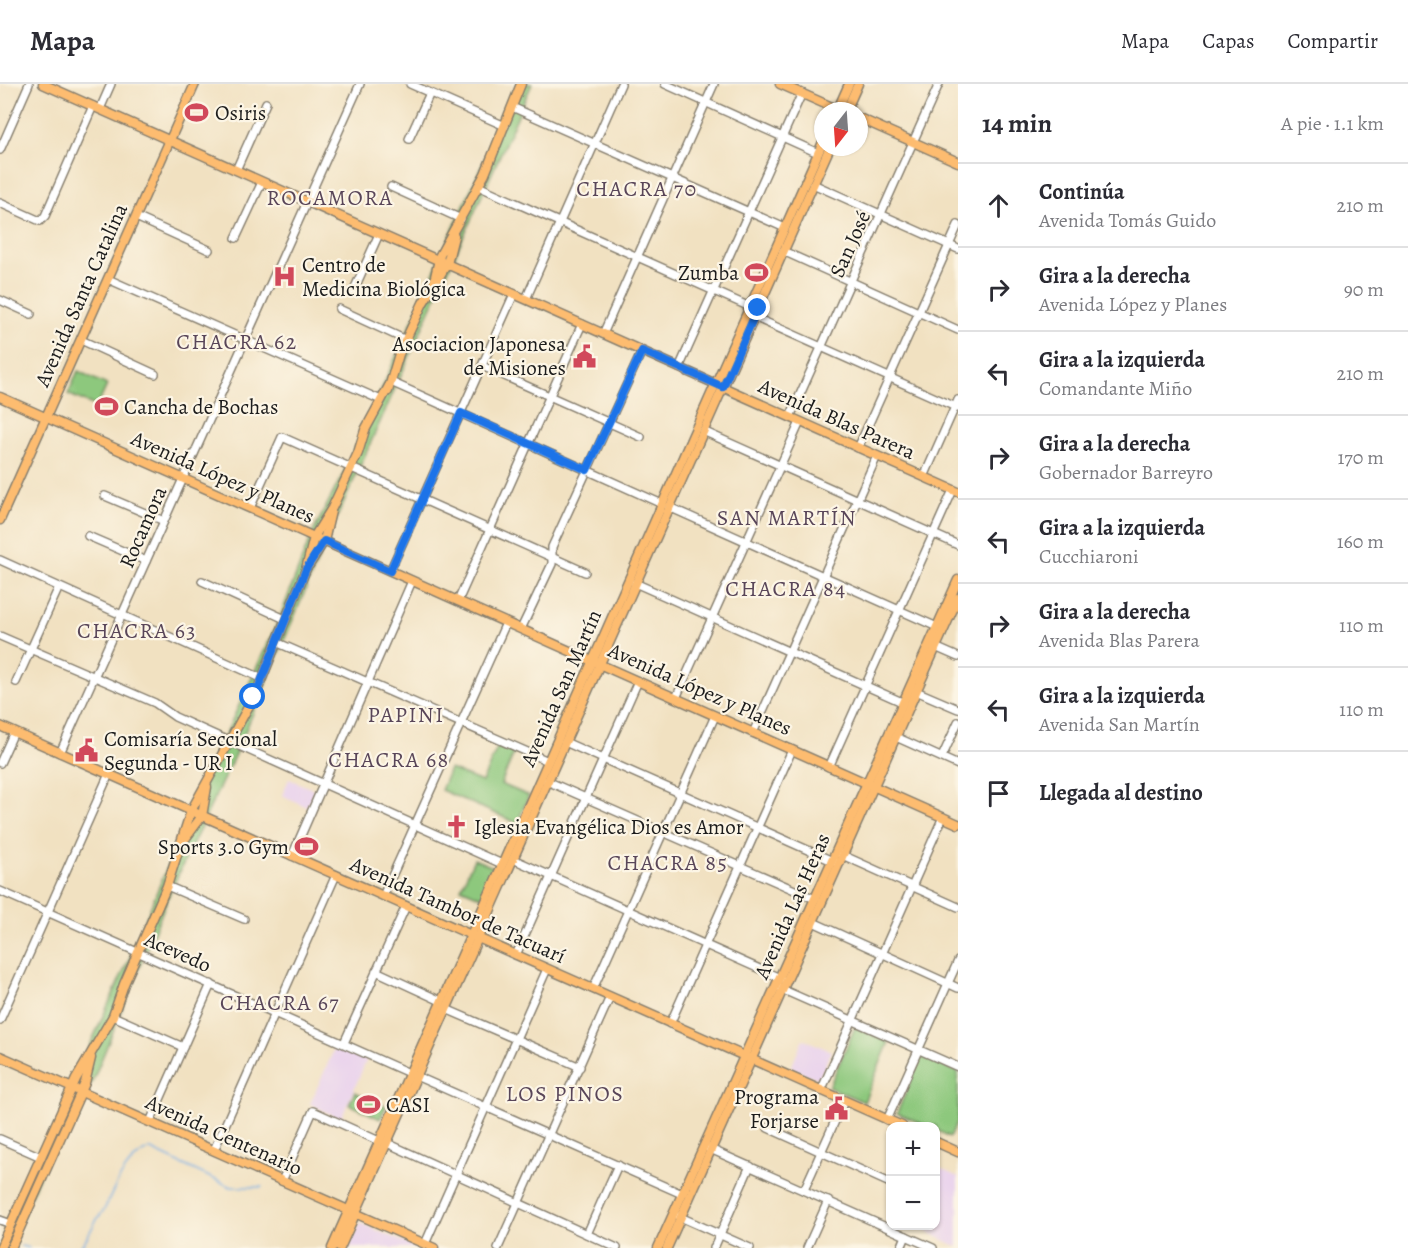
<!DOCTYPE html>
<html lang="es">
<meta charset="utf-8">
<style>
body{margin:0;font-family:Alegreya,serif;background:#f7f7f7;color:#2b2b33}
.controls{position:absolute;right:18px;bottom:18px;display:grid;overflow:hidden;border-radius:12px;box-shadow:0 2px 4px #0004}
.controls button{width:54px;height:54px;display:grid;place-items:center;padding:0;border:0;border-bottom:2px solid #e1e1e2;background:#fff;color:#2b2b33;font:30px sans-serif}
.compass{position:absolute;left:814px;top:18px;width:54px;height:54px;border-radius:50%;background:#fff;box-shadow:0 2px 4px #0004;rotate:197deg}
.stop{position:absolute;width:18px;height:18px;margin:-14px;border:4px solid #1a73e8;border-radius:50%;background:#fff}
.stop.end{background:#1a73e8;border-color:#fff;box-shadow:0 2px 6px #0008}
.list{margin:0;padding:0;list-style:none}
h2{display:flex;justify-content:space-between;align-items:center;height:78px;margin:0;padding:0 24px;font-size:26px}
h2 small{font-size:20px;font-weight:400;color:#7c7c81}
.list li{display:grid;grid-template-columns:39px 1fr auto;gap:18px;align-items:center;box-sizing:border-box;height:84px;padding:0 24px;border-top:2px solid #e1e1e2}
.list b{display:block;font-size:22px;white-space:nowrap}
.list p{margin:0;font-size:20px;white-space:nowrap;color:#7c7c81}
.list em{font-size:20px;font-style:normal;color:#7c7c81}
.icon{flex:none;width:33px;height:33px;fill:none;stroke:currentColor;stroke-width:2;stroke-linecap:round;stroke-linejoin:round}
.map{position:relative;flex:none;width:958px;height:1164px;overflow:hidden}
header{display:flex;align-items:center;gap:36px;box-sizing:border-box;height:84px;padding:0 30px;background:#fff;border-bottom:2px solid #e1e1e2}
header strong{font-size:28px}
nav{display:flex;gap:33px;margin-inline-start:auto;font-size:21px}
main{display:flex}
aside{flex:1;background:#fff}
.map>svg:first-child{display:block}
.built{fill:#e9d2ed}
.green{fill:#8dc87d;stroke:#54724c;stroke-width:1.5}
.lines{fill:none;stroke-linecap:round;stroke-linejoin:round}
.stream{stroke:#74ade4;stroke-width:1.5}
.minor-casing{stroke:#867e6e;stroke-width:10}
.major-casing{stroke:#867e6e;stroke-width:11}
.minor{stroke:#fff;stroke-width:7}
.major{stroke:#fdbc70;stroke-width:8}
.route{stroke:#1a73e8;stroke-width:8}
.labels{text-anchor:middle;dominant-baseline:central;stroke-width:4.5;stroke-linejoin:round;paint-order:stroke}
.poi-label{font-size:21px;fill:#1c1c1c;stroke:#fcf5e5;text-anchor:start}
.street-label{font-size:21px;fill:#1c1c1c;stroke:#fcf5e5}
.neighbourhood-label{font-size:22px;letter-spacing:1.5px;fill:#594659;stroke:#fcf5e5}
</style>
<header>
<strong>Mapa</strong>
<nav><a>Mapa</a><a>Capas</a><a>Compartir</a></nav>
</header>
<main>
<div class="map">
<svg width="958" height="1164" viewBox="0 0 958 1164">
<rect width="100%" height="100%" fill="#fcf5e5"/>
<filter id="ink" filterUnits="userSpaceOnUse"><feTurbulence type="fractalNoise" baseFrequency=".0167" numOctaves="2"/><feDisplacementMap in="SourceGraphic" scale="12" xChannelSelector="R" yChannelSelector="G"/><feConvolveMatrix kernelMatrix="1 2 1 2 8 2 1 2 1" color-interpolation-filters="sRGB"/></filter>
<filter id="wash" filterUnits="userSpaceOnUse"><feTurbulence type="fractalNoise" baseFrequency=".008" numOctaves="4" result="noise"/><feDisplacementMap in="SourceGraphic" scale="24" xChannelSelector="R" yChannelSelector="G"/><feGaussianBlur stdDeviation="1.35" result="paint"/><feColorMatrix in="noise" values="0 0 0 0 0 0 0 0 0 0 0 0 0 0 0 0 0 1.4 0 .05"/><feComposite in="paint" operator="in"/></filter>
<g filter="url(#wash)">
<rect width="100%" height="100%" fill="#f1e1c1"/>
<g class="built">
<path d="M289 695 315 706 307 723 282 711Z"/>
<path d="M803 955 831 967 819 995 791 984Z"/>
<path d="M336 961 367 975 341 1035 310 1020Z"/>
<path d="M936 1083 958 1093V1163L915 1142H936Z"/>
<path d="M360 1139 417 1164H349Z"/>
</g>
<g class="green">
<path d="M518 0H532L326 458 239 662 172 804 91 1001 75 994 133 866 190 727 280 533 311 452 347 382Z"/>
<path d="M78 287 107 301 97 323 68 310Z"/>
<path d="M498 662 514 669 501 700 529 712 517 739 441 706 450 685 482 698Z"/>
<path d="M474 775 495 784 482 813 461 804Z"/>
<path d="M855 943 889 958 864 1018 829 1003Z"/>
<path d="M921 972 958 988V1036L950 1053 936 1046V1042H927L897 1029Z"/>
<path d="M355 1008 386 1022 380 1035 349 1020Z"/>
<path d="M69 1016 73 1018 7 1164H2Z"/>
</g>
<g class="lines">
<g class="stream">
<path d="M21 1162 29 1164"/>
<path d="M79 1164C87 1156 89 1150 94 1140 97 1134 102 1130 105 1124 116 1101 125 1077 149 1065L231 1103H262"/>
</g>
</g>
</g>
<g filter="url(#ink)">
<g class="lines">
<defs>
<g id="minor">
<path d="M410 0 505 42"/>
<path d="M665 0 818 69"/>
<path d="M512 23 785 144"/>
<path d="M100 25 111 0"/>
<path d="M409 55 430 9"/>
<path d="M0 66 29 0"/>
<path d="M236 86 266 19"/>
<path d="M813 100 958 165"/>
<path d="M478 102 750 223"/>
<path d="M391 103 461 135"/>
<path d="M0 119 40 137 45 132 93 22"/>
<path d="M136 133 209 166"/>
<path d="M236 154 262 98"/>
<path d="M783 167 958 246"/>
<path d="M108 195 381 316"/>
<path d="M353 208 379 150"/>
<path d="M526 215 621 0"/>
<path d="M0 216 31 230"/>
<path d="M339 225 406 256"/>
<path d="M754 233 958 324"/>
<path d="M603 250 714 0"/>
<path d="M81 256 155 290"/>
<path d="M482 282 641 353"/>
<path d="M679 284 802 9"/>
<path d="M391 298 662 420"/>
<path d="M790 333 939 0"/>
<path d="M703 347 958 461"/>
<path d="M858 364 958 141"/>
<path d="M924 393 958 316"/>
<path d="M105 412 164 437"/>
<path d="M669 423 937 543"/>
<path d="M250 424 282 353 585 488"/>
<path d="M88 452 146 477"/>
<path d="M0 476 261 594"/>
<path d="M390 487 514 210"/>
<path d="M202 497 285 535"/>
<path d="M635 499 902 618"/>
<path d="M458 517 582 240"/>
<path d="M521 545 552 480V463L642 267"/>
<path d="M0 552 155 619 175 633 502 780"/>
<path d="M276 558 548 677"/>
<path d="M933 562 958 573"/>
<path d="M16 598 59 503"/>
<path d="M916 607 958 625"/>
<path d="M676 614 800 338"/>
<path d="M753 649 877 372"/>
<path d="M896 653 958 681"/>
<path d="M565 658 837 779"/>
<path d="M60 669 360 0"/>
<path d="M942 673 958 638"/>
<path d="M0 679 14 648"/>
<path d="M829 683 953 406"/>
<path d="M547 697 815 815"/>
<path d="M840 770 958 823"/>
<path d="M292 772 412 497"/>
<path d="M513 775 782 895"/>
<path d="M167 802 244 835"/>
<path d="M0 807 409 989"/>
<path d="M383 812 506 539"/>
<path d="M813 838 958 904"/>
<path d="M516 871 638 597"/>
<path d="M376 887 441 917"/>
<path d="M779 904 958 983"/>
<path d="M593 905 715 632"/>
<path d="M446 925 580 983"/>
<path d="M113 932 183 963"/>
<path d="M0 936 109 690"/>
<path d="M670 940 792 666"/>
<path d="M344 959 406 822"/>
<path d="M416 992 682 1110"/>
<path d="M821 1007 943 733"/>
<path d="M887 1036 958 877"/>
<path d="M150 1038 211 900"/>
<path d="M768 1044 890 1099"/>
<path d="M0 1055 41 1073"/>
<path d="M387 1059 617 1164"/>
<path d="M708 1064 933 1164"/>
<path d="M214 1066 336 791"/>
<path d="M282 1097 313 1027 379 1057"/>
<path d="M804 1106 844 1017"/>
<path d="M678 1132 750 1164"/>
<path d="M0 1136 11 1140"/>
<path d="M587 1150 618 1081"/>
<path d="M425 1160 547 885"/>
<path d="M498 1164 610 913"/>
<path d="M714 1164 750 1082"/>
<path d="M807 1164 828 1117"/>
<path d="M901 1164 906 1152"/>
</g>
<g id="major">
<path d="M43 0 958 408"/>
<path d="M780 0 841 27"/>
<path d="M837 27 849 0"/>
<path d="M846 27 858 0"/>
<path d="M859 34 958 78"/>
<path d="M433 202 440 171 485 90 521 0"/>
<path d="M388 307 399 270 423 219 447 180 454 152"/>
<path d="M0 313 958 740"/>
<path d="M0 436 195 0"/>
<path d="M309 481 324 457 331 427"/>
<path d="M0 642 902 1042"/>
<path d="M185 755 202 732 207 703"/>
<path d="M0 972 434 1164"/>
<path d="M936 1058 958 1068"/>
<path d="M0 1164 76 995 113 932 124 900 167 802 191 727 257 607 306 485 314 453 332 424 358 369 365 346 389 302"/>
<path d="M11 1164 85 999 91 974"/>
<path d="M332 1164 823 58"/>
<path d="M340 1164 830 63"/>
<path d="M658 1164 958 496"/>
<path d="M667 1164 958 514"/>
</g>
</defs>
<use href="#minor" class="minor-casing"/>
<use href="#major" class="major-casing"/>
<use href="#minor" class="minor"/>
<use href="#major" class="major"/>
</g>
</g>
<g class="lines" filter="url(#ink)">
<path class="route" d="M253 613 257 607 306 485 324 457 390 487 461 329 587 386 642 267 723 303 758 224"/>
</g>
<defs>
<symbol id="stadium-bare" viewBox="-9 -9 18 18"><path d="M0-5a6.5 5 0 1 0 0 10a6.5 5 0 1 0 0-10ZM-3.5-1.8h7v3.6h-7Z" fill="#d1495b" stroke="#fcf5e5" stroke-width="2.5" paint-order="stroke"/></symbol>
<symbol id="hospital-bare" viewBox="-9 -9 18 18"><path d="M-5-5h3v3.5h4V-5h3V5h-3V1.5h-4V5h-3Z" fill="#d1495b" stroke="#fcf5e5" stroke-width="2.5" paint-order="stroke"/></symbol>
<symbol id="civic-bare" viewBox="-9 -9 18 18"><path d="M-.6-6.5H3V-4.5H.6V-3L4-1V1h2V6H-6V1h2V-1L-.6-3ZM-1.2 2.5V6h2.4V2.5Z" fill="#d1495b" stroke="#fcf5e5" stroke-width="2.5" paint-order="stroke"/></symbol>
<symbol id="church-bare" viewBox="-9 -9 18 18"><path d="M-1.2-6h2.4v3.5h3.3v2.4h-3.3V6h-2.4V-.1h-3.3v-2.4h3.3Z" fill="#d1495b" stroke="#fcf5e5" stroke-width="2.5" paint-order="stroke"/></symbol>
</defs>
<g fill-rule="evenodd">
<use href="#stadium-bare" x="180" y="12" width="33" height="33"/>
<use href="#stadium-bare" x="740" y="172" width="33" height="33"/>
<use href="#hospital-bare" x="268" y="176" width="33" height="33"/>
<use href="#civic-bare" x="568" y="256" width="33" height="33"/>
<use href="#stadium-bare" x="90" y="306" width="33" height="33"/>
<use href="#civic-bare" x="70" y="650" width="33" height="33"/>
<use href="#church-bare" x="440" y="726" width="33" height="33"/>
<use href="#stadium-bare" x="290" y="746" width="33" height="33"/>
<use href="#stadium-bare" x="352" y="1004" width="33" height="33"/>
<use href="#civic-bare" x="820" y="1008" width="33" height="33"/>
</g>
<g class="labels">
<g class="poi-label">
<text x="215" y="29">Osiris</text>
<text x="302" y="181">Centro de<tspan x="302" dy="24">Medicina Biológica</tspan></text>
<text x="739" y="189" text-anchor="end">Zumba</text>
<text x="566" y="260" text-anchor="end">Asociacion Japonesa<tspan x="566" dy="24">de Misiones</tspan></text>
<text x="124" y="323">Cancha de Bochas</text>
<text x="104" y="655">Comisaría Seccional<tspan x="104" dy="24">Segunda - UR I</tspan></text>
<text x="474" y="743">Iglesia Evangélica Dios es Amor</text>
<text x="289" y="763" text-anchor="end">Sports 3.0 Gym</text>
<text x="819" y="1013" text-anchor="end">Programa<tspan x="819" dy="24">Forjarse</tspan></text>
<text x="386" y="1021">CASI</text>
</g>
<g class="street-label">
<text transform="translate(850 160) rotate(-66)">San José</text>
<text transform="translate(81 211) rotate(-66)">Avenida Santa Catalina</text>
<text transform="translate(837 335) rotate(24)">Avenida Blas Parera</text>
<text transform="translate(223 393) rotate(24)">Avenida López y Planes</text>
<text transform="translate(143 443) rotate(-66)">Rocamora</text>
<text transform="translate(561 604) rotate(-66)">Avenida San Martín</text>
<text transform="translate(700 605) rotate(24)">Avenida López y Planes</text>
<text transform="translate(792 822) rotate(-66)">Avenida Las Heras</text>
<text transform="translate(458 826) rotate(24)">Avenida Tambor de Tacuarí</text>
<text transform="translate(178 868) rotate(24)">Acevedo</text>
<text transform="translate(224 1051) rotate(24)">Avenida Centenario</text>
</g>
<g class="neighbourhood-label">
<text x="637" y="105">CHACRA 70</text>
<text x="330" y="114">ROCAMORA</text>
<text x="237" y="258">CHACRA 62</text>
<text x="787" y="434">SAN MARTÍN</text>
<text x="786" y="505">CHACRA 84</text>
<text x="137" y="547">CHACRA 63</text>
<text x="406" y="631">PAPINI</text>
<text x="389" y="676">CHACRA 68</text>
<text x="668" y="779">CHACRA 85</text>
<text x="280" y="919">CHACRA 67</text>
<text x="565" y="1010">LOS PINOS</text>
</g>
</g>
</svg>
<div class="controls">
<button>+</button>
<button>−</button>
</div>
<svg class="compass" viewBox="-18 -18 36 36"><path d="M0-13l5 13h-10z" fill="#e53935"/><path d="M0 13l5-13h-10z" fill="#7c7c81"/></svg>
<div class="stop" style="left:253px;top:613px"></div>
<div class="stop end" style="left:758px;top:224px"></div>
</div>
<aside>
<h2>14 min<small>A pie · 1.1 km</small></h2>
<ul class="list">
<li><svg class="icon" aria-label="ahead" viewBox="0 0 24 24"><path d="M12 20V5M6 11l6-6 6 6"/></svg><div><b>Continúa</b><p>Avenida Tomás Guido</p></div><em>210 m</em></li>
<li><svg class="icon" aria-label="right" viewBox="0 0 24 24"><path d="M7 20v-9h11M14 6l5 5-5 5"/></svg><div><b>Gira a la derecha</b><p>Avenida López y Planes</p></div><em>90 m</em></li>
<li><svg class="icon" aria-label="left" viewBox="0 0 24 24"><path d="M17 20v-9H6M10 6l-5 5 5 5"/></svg><div><b>Gira a la izquierda</b><p>Comandante Miño</p></div><em>210 m</em></li>
<li><svg class="icon" aria-label="right" viewBox="0 0 24 24"><path d="M7 20v-9h11M14 6l5 5-5 5"/></svg><div><b>Gira a la derecha</b><p>Gobernador Barreyro</p></div><em>170 m</em></li>
<li><svg class="icon" aria-label="left" viewBox="0 0 24 24"><path d="M17 20v-9H6M10 6l-5 5 5 5"/></svg><div><b>Gira a la izquierda</b><p>Cucchiaroni</p></div><em>160 m</em></li>
<li><svg class="icon" aria-label="right" viewBox="0 0 24 24"><path d="M7 20v-9h11M14 6l5 5-5 5"/></svg><div><b>Gira a la derecha</b><p>Avenida Blas Parera</p></div><em>110 m</em></li>
<li><svg class="icon" aria-label="left" viewBox="0 0 24 24"><path d="M17 20v-9H6M10 6l-5 5 5 5"/></svg><div><b>Gira a la izquierda</b><p>Avenida San Martín</p></div><em>110 m</em></li>
<li><svg class="icon" aria-label="arrive" viewBox="0 0 24 24"><path d="M6 21V4h12l-3 4 3 4H6"/></svg><div><b>Llegada al destino</b></div></li>
</ul>
</aside>
</main>
